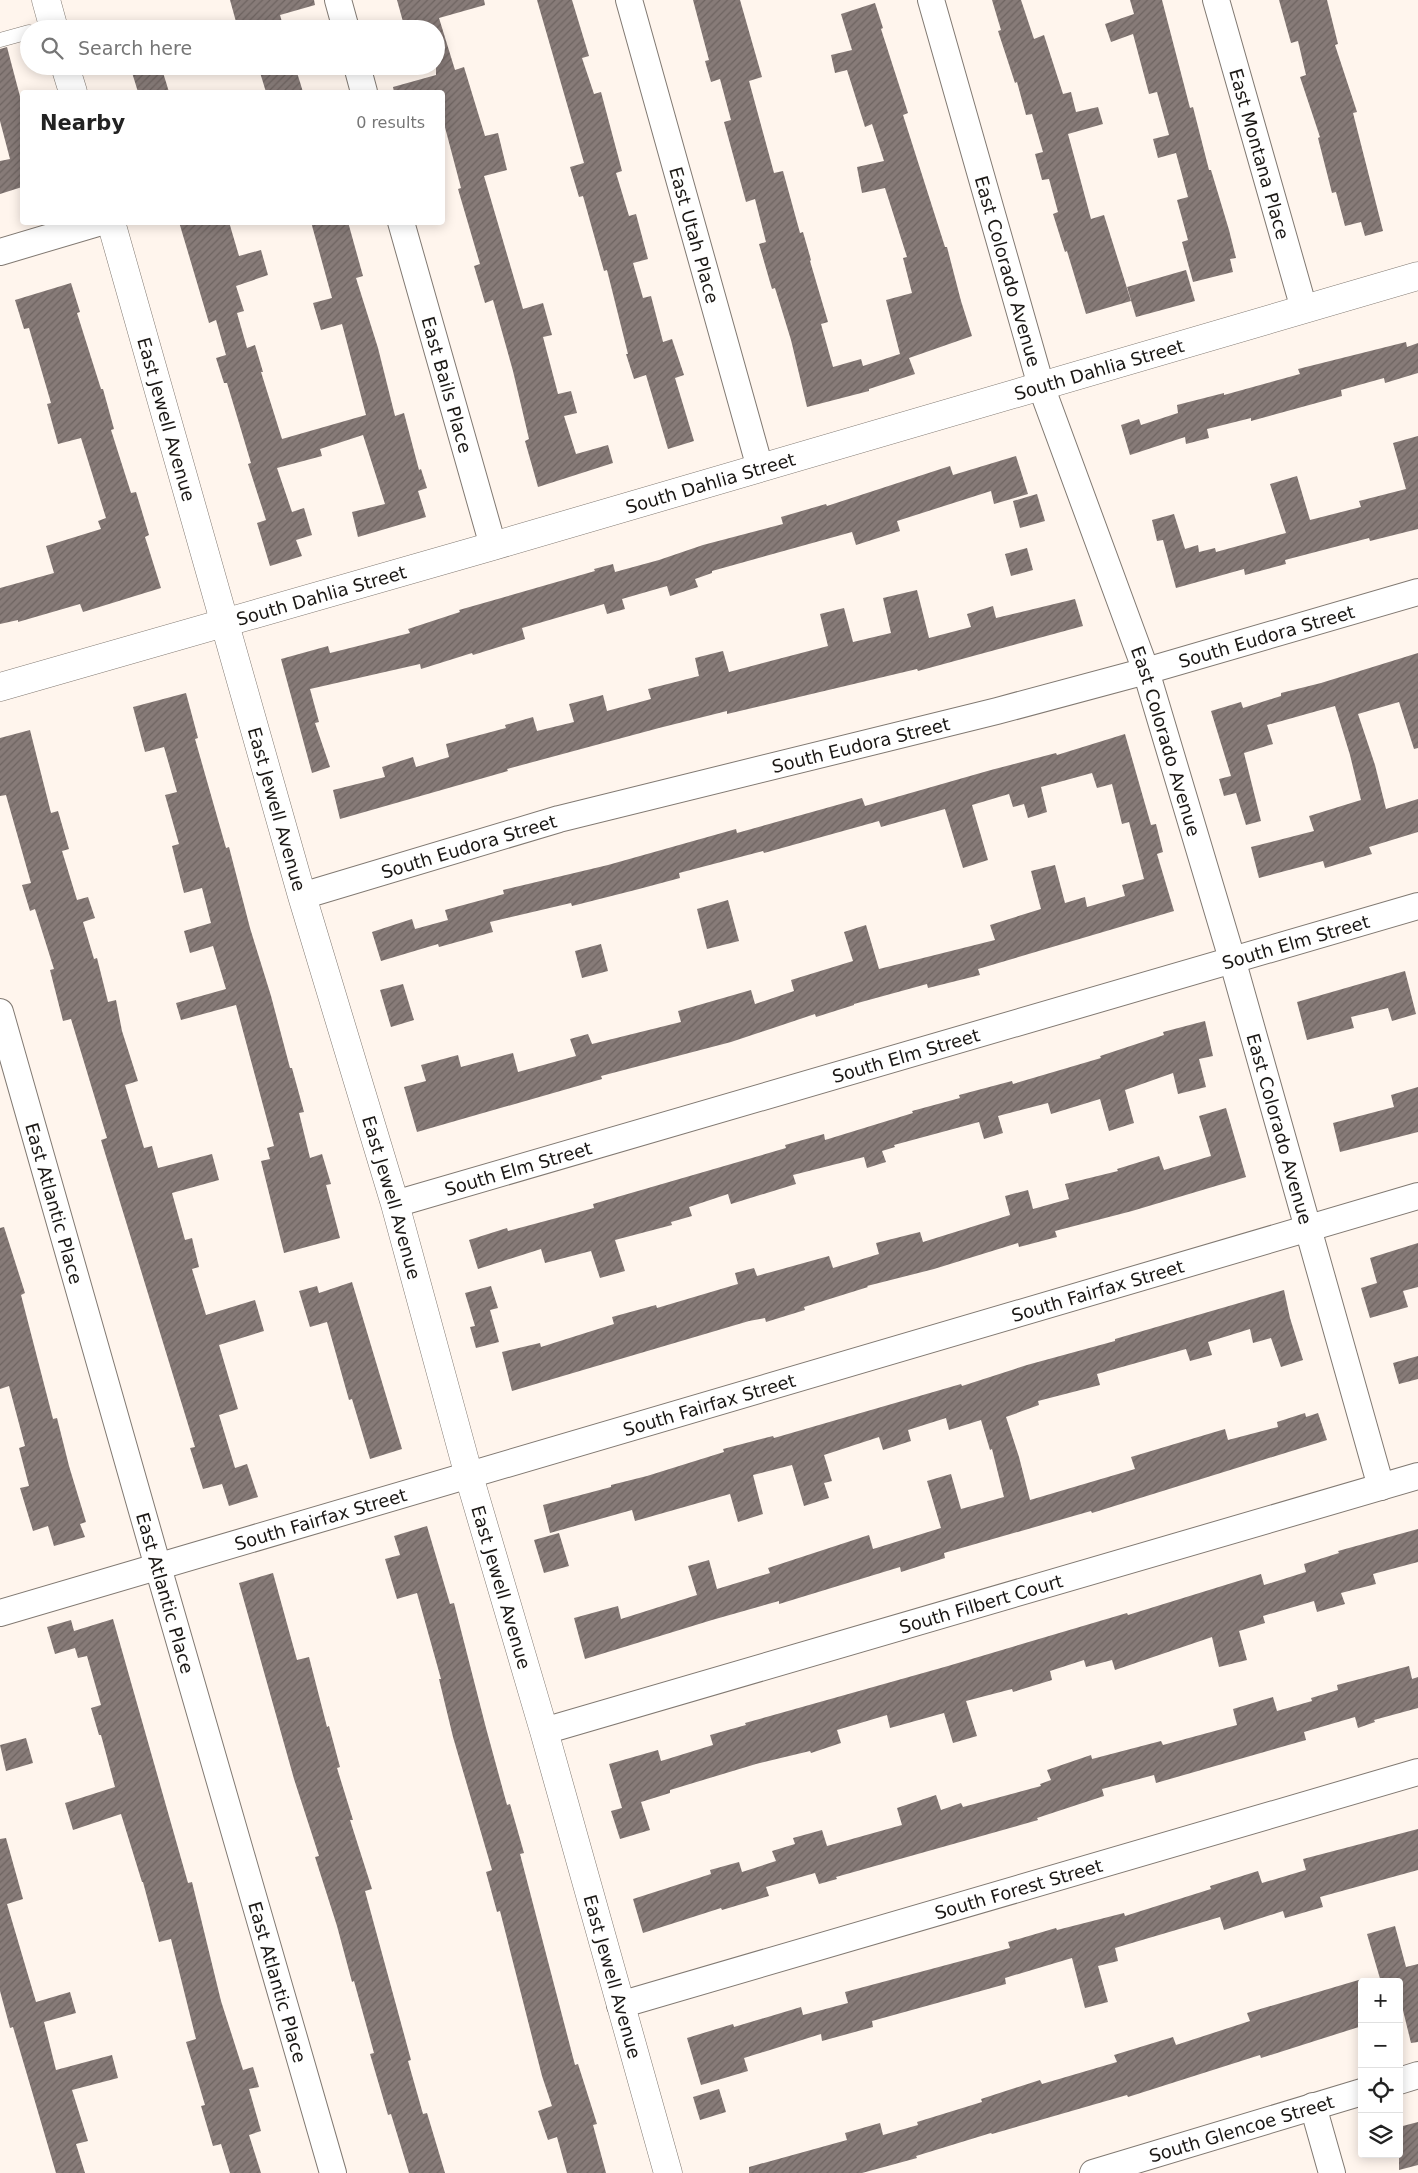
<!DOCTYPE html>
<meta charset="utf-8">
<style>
body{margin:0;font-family:"DejaVu Sans",sans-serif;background:#f2f2f2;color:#222}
.controls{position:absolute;right:15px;bottom:15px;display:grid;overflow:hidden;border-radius:5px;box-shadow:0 2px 12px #0003}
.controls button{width:45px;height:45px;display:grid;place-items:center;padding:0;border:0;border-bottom:1px solid #e0e0e0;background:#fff;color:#222;font:25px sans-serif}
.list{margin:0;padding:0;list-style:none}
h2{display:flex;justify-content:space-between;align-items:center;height:65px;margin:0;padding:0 20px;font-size:21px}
h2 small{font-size:16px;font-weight:400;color:#767676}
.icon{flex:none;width:28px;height:28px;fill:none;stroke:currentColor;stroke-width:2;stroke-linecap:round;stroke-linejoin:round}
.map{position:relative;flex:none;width:1418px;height:2173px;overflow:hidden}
.search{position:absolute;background:#fff;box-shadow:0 2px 12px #0003;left:20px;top:20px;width:425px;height:55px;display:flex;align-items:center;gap:12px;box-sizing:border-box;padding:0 18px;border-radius:28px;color:#767676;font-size:19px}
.panel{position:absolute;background:#fff;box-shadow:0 2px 12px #0003;left:20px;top:90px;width:425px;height:135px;border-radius:5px}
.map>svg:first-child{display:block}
.building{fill:url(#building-hatch)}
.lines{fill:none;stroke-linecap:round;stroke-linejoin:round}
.service-casing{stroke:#817972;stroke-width:15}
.minor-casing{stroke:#817972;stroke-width:28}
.tertiary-casing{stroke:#817972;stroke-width:29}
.service{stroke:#fff;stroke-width:14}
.minor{stroke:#fff;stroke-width:26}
.tertiary{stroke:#fff;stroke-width:28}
.labels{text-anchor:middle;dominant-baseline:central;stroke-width:5;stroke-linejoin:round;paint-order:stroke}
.street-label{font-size:18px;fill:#1b1815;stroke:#fff}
</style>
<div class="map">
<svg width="1418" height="2173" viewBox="0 0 1418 2173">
<defs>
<pattern id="building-hatch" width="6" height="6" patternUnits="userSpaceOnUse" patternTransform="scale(1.25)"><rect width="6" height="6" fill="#877b78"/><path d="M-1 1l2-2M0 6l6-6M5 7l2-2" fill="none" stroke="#6e6461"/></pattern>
</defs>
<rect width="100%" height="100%" fill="#fff5ed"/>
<g class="building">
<path d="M230 0H314L315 5 280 15 284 29H238Z"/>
<path d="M397 0H484L485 5 439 18 455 70 464 67 485 136 498 133 507 170 484 176 523 309 543 303 552 335 543 337 558 394 571 391 577 413 564 416 576 454 608 445 613 463 538 487 525 441 529 439 513 371 493 300 485 303 474 266 480 264 458 189 461 188 442 116V92H394L393 87 436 75V29H405Z"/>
<path d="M537 0H572L589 56 582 58 594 94 601 92 622 171 616 173 629 216 636 214 648 259 633 263 643 298 651 296 663 342 672 339 684 375 675 378 694 441 668 449 646 375 634 379 626 354H628L607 270 604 271 583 196 579 197 570 167 584 163Z"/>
<path d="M693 0H740L762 77 749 81 774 173 783 171 800 233 803 232 811 260 810 261 828 322 821 324 833 367 861 359 863 366 900 354 886 300 912 293 903 258 907 257 885 188 862 193 857 167 884 161 872 124 865 127 847 70 835 73 831 55 852 50 841 14 875 3 883 28 881 29 908 113 903 115 945 247H947L961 301 972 336 909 358 915 374 869 389V391L807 407 791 340 775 288 772 289 759 244 766 242 755 199 746 202 724 122 731 120 720 79 711 82 705 61 709 60Z"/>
<path d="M992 0H1021L1034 39 1044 35 1063 94 1071 92 1076 112 1098 107 1103 124 1068 134 1091 219 1104 215 1131 301 1086 314 1067 251 1065 252 1053 214 1058 212 1049 179 1042 180 1035 154 1043 152 1032 114 1026 115 1017 82 1015 83 998 31 1001 30Z"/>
<path d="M1130 0H1162L1190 108 1193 107 1209 170H1211L1229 230 1236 258 1230 259 1233 272 1193 282 1182 242 1188 240 1177 200 1188 197 1176 153 1158 158 1153 139 1169 135 1157 92 1149 94 1133 34 1111 42 1105 24 1134 14Z"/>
<path d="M1279 0H1327L1338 44 1335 45 1357 112 1353 113 1383 231 1365 236 1361 222 1345 226 1336 192 1332 193 1318 138 1320 137 1300 77 1306 75 1298 41 1291 43Z"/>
<path d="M7 47 22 104V187L0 194V161L10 159 0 121V49Z"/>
<path d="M130 66H161L169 92H138Z"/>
<path d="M258 66H295L303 92H266Z"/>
<path d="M179 222H229L239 256 261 250 268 275 236 286 244 311 237 313 247 348 255 345 263 372H261L282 439 366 415 342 324 321 330 313 303 332 298 311 222H348L363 276 356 278 378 348 395 416 404 413 419 470 421 469 427 488 418 491 426 517 358 537 352 512 385 504 363 435 320 449 322 456 277 468 292 512 304 508 312 535 296 540 302 556 270 566 257 523 266 520 248 464 251 463 227 383H224L216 358 226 355 216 320 209 323Z"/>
<path d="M1186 270 1195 301 1136 317 1127 287Z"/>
<path d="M71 283 80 312 77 313 101 389H103L114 429 111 430 131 493 136 492 149 535 145 537 161 588 83 612 80 604 18 622V620L0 624V588L54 573 46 546 101 529 98 521 106 518 81 438 58 444 47 404 51 403 29 328 24 329 15 300Z"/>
<path d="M1406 342 1407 347 1418 343V373L1385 383 1384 378 1341 390 1342 396 1251 421V418L1207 429 1209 438 1186 444 1185 437 1130 455 1121 425 1139 419 1141 425 1178 413 1177 405 1224 393V395L1300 374 1298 369Z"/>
<path d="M1418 436V529L1370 541 1369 538 1285 560 1286 564 1245 575 1244 569 1176 588 1163 540 1157 541 1152 520 1174 514 1185 549 1198 545 1199 552 1215 548 1216 552 1286 533 1270 484 1297 476 1310 520 1361 507 1359 501 1406 489 1393 443Z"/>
<path d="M1016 456 1028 494 994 504 991 491 897 521 900 531 856 545 852 532 712 571V573L695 579 698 587 670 596 667 586 622 599 625 609 607 614 604 604 522 628 525 639 473 655 472 653 421 669 420 664 310 689 319 722 315 723 330 767 312 773 281 659 328 646 330 653 410 633 408 629 460 612 459 610 595 571 594 569 613 564 615 572 659 560 703 545 783 524 781 517 826 504 827 506 950 466 953 475Z"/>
<path d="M1037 494 1045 521 1020 528 1013 501Z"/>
<path d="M1027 548 1033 570 1011 576 1005 554Z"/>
<path d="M917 590 929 638 971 627 967 614 993 606 996 618 1075 599 1083 626 918 671 917 669 727 714V711L659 728 507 769 508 771 340 819 333 790 385 777 382 767 413 757 416 767 449 757 446 744 506 728 505 725 533 717 537 731 574 722 569 704 603 695 607 711 651 699 648 689 699 676 695 658 723 651 729 672 828 646 820 614 844 608 853 642 891 633 883 598Z"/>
<path d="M1418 653V748L1414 749 1399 702 1358 714 1375 765 1386 809 1418 799V832L1369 847 1372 854 1325 868 1323 861 1259 878 1251 847 1314 831 1309 816 1361 800 1350 755 1335 706 1267 725 1273 744 1244 753 1261 821 1246 825 1236 793 1224 796 1219 779 1231 776 1211 711 1241 702 1243 708 1281 696V693L1321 683Z"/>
<path d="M186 693 198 738 195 739 226 848 229 847 250 928 271 996 290 1068H292L304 1112 299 1113 310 1158 322 1154 331 1184 326 1185 340 1238 284 1253 261 1161 270 1159 267 1148 274 1146 236 1005 181 1020 176 1003 226 989 213 946 190 953 184 931 211 923 202 888 184 893 172 846 179 844 165 795 177 792 164 747 145 752 133 707Z"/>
<path d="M30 730 51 813 58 811 69 849 62 851 77 900 88 897 95 918 83 922 94 959 97 958 108 1002 116 1000 122 1031 138 1081 125 1085 144 1148 152 1146 158 1168 212 1154 219 1180 172 1193 185 1240 192 1238 199 1267 192 1269 206 1315 255 1300 264 1331 219 1345 238 1409 219 1415 235 1468 247 1464 258 1497 229 1506 222 1484 203 1489 190 1448 195 1447 101 1140 107 1138 71 1019 63 1021 50 970 54 969 35 909 30 911 22 885 31 883 6 795 0 796V738Z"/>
<path d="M1125 734 1151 825 1156 824 1163 852 1157 854 1174 911 978 969 980 975 928 988 927 984 854 1004V1005L816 1017 815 1014 731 1042 601 1076 602 1079 417 1132 404 1087 426 1081 421 1065 458 1055 461 1067 513 1053 518 1072 576 1056 570 1039 588 1034 592 1044 681 1022 678 1011 751 990 755 1004 794 991 791 980 853 961 844 932 866 925 879 969 995 940 990 925 1041 909 1031 871 1055 865 1065 903 1085 897 1087 907 1125 896 1122 885 1144 879 1129 822 1122 824 1112 784 1097 788 1092 773 1041 787 1047 812 1028 818 1024 804 1013 807 1009 794 972 805 988 860 963 868 945 809 881 827 879 821 764 853 763 851 679 873 680 878 639 889 572 906 571 903 490 922 493 932 439 947 438 944 381 961 372 932 412 919 415 929 448 920 445 910 504 894 503 890 608 865 736 829 737 833 862 798 865 806 991 770 1056 753 1057 755Z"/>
<path d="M728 900 739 941 707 949 697 909Z"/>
<path d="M601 944 608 971 582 978 575 951Z"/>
<path d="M1405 971 1416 1014 1392 1021 1388 1008 1351 1017 1354 1028 1307 1040 1297 1002Z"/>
<path d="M403 984 414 1020 391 1027 380 990Z"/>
<path d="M1205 1021 1213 1056 1199 1059 1206 1087 1178 1094 1173 1073 1125 1090 1134 1123 1109 1131 1100 1099 1051 1114 1048 1103 998 1116 1003 1133 984 1139 979 1122 894 1145 895 1147 882 1151 886 1162 867 1168 864 1157 793 1175 796 1184 731 1204 728 1194 689 1207 692 1216 671 1222 672 1225 615 1240 625 1271 600 1278 591 1251 545 1263 541 1249 478 1269 469 1240 507 1228 508 1231 594 1208 593 1204 786 1148 785 1145 824 1134 825 1140 913 1113 912 1111 960 1098 959 1095 1012 1081 1013 1084 1101 1058 1100 1056 1164 1035 1163 1032Z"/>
<path d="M1418 1087V1132L1340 1152 1333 1123 1394 1107 1391 1095Z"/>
<path d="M1226 1108 1246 1177 1132 1211 1055 1231 1057 1237 1019 1247 1018 1243 934 1269 867 1286 868 1287 804 1307 805 1310 766 1322 765 1318 749 1321 512 1391 502 1352 540 1343 541 1347 614 1324 612 1317 656 1305 657 1308 738 1284 735 1273 754 1268 757 1276 829 1256 833 1268 879 1254 876 1243 920 1232 923 1242 1010 1215 1005 1196 1028 1190 1033 1209 1069 1199 1065 1184 1118 1171 1117 1169 1159 1156 1164 1170 1211 1156 1199 1116Z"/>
<path d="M4 1227 25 1293 21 1295 53 1419 57 1418 69 1466 86 1522 80 1524 85 1537 54 1546 48 1526 33 1531 20 1488 29 1486 19 1448 25 1446 9 1386 0 1389V1228Z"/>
<path d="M1418 1243V1287L1403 1291 1408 1307 1370 1318 1361 1288 1377 1283 1370 1258Z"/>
<path d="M352 1282 402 1449 370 1459 352 1399 349 1400 327 1322 310 1327 299 1291 317 1286 319 1293Z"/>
<path d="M491 1286 498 1308 490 1310 499 1342 476 1348 470 1327 475 1326 465 1293Z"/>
<path d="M1284 1290 1290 1318 1303 1360 1281 1367 1271 1338 1253 1343 1250 1329 1208 1342 1212 1355 1190 1361 1186 1349 1097 1374 1100 1385 1038 1401 1039 1405 1006 1417 1019 1457 1030 1500 1135 1469 1131 1457 1225 1429 1228 1440 1278 1427 1277 1422 1305 1413 1306 1417 1318 1413 1327 1440 1092 1513 1091 1511 944 1553 945 1558 901 1572 900 1567 779 1604V1601L712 1620 585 1659 574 1618 618 1606 621 1619 697 1595 688 1566 709 1560 717 1589 770 1573 768 1568 869 1535 873 1549 941 1528 927 1481 951 1474 961 1509 1004 1497 992 1449 990 1450 981 1420 949 1430 946 1418 908 1430 911 1441 883 1450 879 1437 824 1455 832 1481 824 1483 829 1498 804 1506 792 1465 753 1475 763 1514 738 1522 730 1494 635 1521 632 1510 550 1533 543 1505 611 1487V1485L647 1476 724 1452 723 1449 773 1436 774 1438 961 1384 962 1386 1027 1365 1115 1341V1339Z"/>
<path d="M1418 1356V1379L1399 1384 1393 1363Z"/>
<path d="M427 1526 450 1604 454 1603 486 1728 507 1805 510 1804 524 1853 520 1854 575 2065 578 2064 597 2124 593 2125 606 2173H567L557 2137 548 2140 538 2111 552 2106 542 2076 500 1911 497 1912 486 1872 492 1870 453 1737 439 1679H441L417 1593 397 1599 385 1559 400 1555 394 1536Z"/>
<path d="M1418 1529V1562L1373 1574 1376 1584 1341 1593 1345 1604 1317 1612 1314 1601 1263 1616 1265 1623 1239 1631 1247 1660 1219 1667 1212 1637 1115 1670 1112 1660 1086 1667 1084 1660 1050 1671 1052 1680 1013 1692 1012 1689 966 1701 977 1736 953 1743 944 1713 890 1728 887 1715 837 1730 841 1743 811 1753 810 1751 756 1764 670 1790V1793L641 1802 650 1830 620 1839 611 1811 622 1808 609 1764 658 1750 661 1761 713 1745 710 1735 746 1725 745 1723 948 1666 1127 1613 1128 1615 1261 1574 1264 1585 1306 1572 1304 1564 1339 1553 1338 1551Z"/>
<path d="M559 1533 569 1566 544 1573 534 1540Z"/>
<path d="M273 1573 297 1660 309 1657 327 1727 329 1726 340 1767 337 1768 353 1820H350L372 1889 365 1891 411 2060 408 2061 423 2114 427 2113 445 2173H409L391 2114 388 2115 370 2054 374 2053 354 1981 352 1982 337 1926 315 1857 319 1856 294 1779 239 1583Z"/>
<path d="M113 1619 188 1883 192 1882 221 2001 243 2070 253 2067 259 2087 249 2089 261 2131 249 2135 261 2173H230L221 2144 213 2146 201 2106 205 2105 186 2042 196 2039 171 1939 159 1942 143 1882H142L121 1814 73 1830 65 1803 115 1787 101 1735H99L91 1708 101 1705 87 1656 78 1658 75 1648 55 1654 47 1627 71 1620 74 1631Z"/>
<path d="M1409 1666 1412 1679 1418 1677V1708L1374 1720 1375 1722 1358 1728 1355 1717 1304 1732 1306 1740 1156 1783 1154 1775 1102 1789 1104 1796 1037 1818 1038 1820 836 1877 837 1879 819 1884 815 1873 766 1887 769 1896 722 1910 721 1908 643 1933 633 1899 711 1874 710 1870 739 1862 742 1872 776 1861 772 1851 795 1844 793 1838 822 1830 827 1846 902 1825 897 1808 936 1795 941 1810 961 1803 963 1807 1041 1786 1040 1784 1051 1780 1047 1770 1091 1755 1092 1759 1161 1741 1163 1745 1237 1725 1233 1709 1273 1697 1277 1711 1312 1701 1311 1698 1338 1690 1337 1685Z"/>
<path d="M26 1738 33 1763 6 1771 0 1745Z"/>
<path d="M1418 1829V1870L1320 1897 1323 1907 1285 1918 1283 1911 1224 1930 1220 1917 1115 1948 1118 1961 1098 1966 1108 2002 1085 2008 1072 1958 1005 1978 1006 1984 872 2021 873 2027 822 2041 821 2034 744 2058 748 2071 701 2085 687 2038 733 2024 734 2027 801 2007 803 2015 848 2003 845 1992 1010 1948 1008 1942 1056 1928 1057 1930 1124 1913 1125 1916 1211 1889 1210 1886 1258 1871 1262 1883 1306 1870 1303 1859Z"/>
<path d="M6 1838 23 1899 7 1904 36 2002 70 1992 76 2013 44 2022 56 2070 112 2055 118 2078 72 2090 88 2141 76 2144 85 2173H56L13 2027 10 2028 0 1991V1839Z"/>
<path d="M1395 1926 1406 1967 1418 1964V2042L1411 2043 1399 1994V1982H1381L1367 1934Z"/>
<path d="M1362 1979V2026L1321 2039 1261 2058 1260 2055 1128 2097 1127 2095 992 2134 991 2133 916 2156 917 2158 862 2173H749V2167L847 2140 845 2133 880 2123 883 2135 918 2125 917 2122 982 2102 981 2099 1040 2080 1042 2084 1117 2062 1114 2055 1173 2037 1176 2045 1250 2021 1247 2013Z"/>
<path d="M719 2089 726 2112 700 2120 693 2097Z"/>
<path d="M1418 2122V2165L1399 2170V2127Z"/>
</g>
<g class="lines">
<defs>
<path id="service" d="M0 40 29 32"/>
<g id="minor">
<path d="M338 0 346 29"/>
<path id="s1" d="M629 0 760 468"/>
<path id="s2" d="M931 0 1041 386 1146 671 1232 959 1381 1487"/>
<path id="s3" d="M1216 0 1304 309"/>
<path d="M357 66 364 92"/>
<path id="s4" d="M401 222 493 546"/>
<path d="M0 252 101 222"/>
<path id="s5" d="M302 896 559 819 997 711 1146 671 1418 592"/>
<path id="s6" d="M0 1012 158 1567 333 2173"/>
<path id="s7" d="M395 1204 1418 906"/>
<path id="s8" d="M0 1613 1418 1196"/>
<path id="s9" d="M544 1731 1418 1476"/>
<path id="s10" d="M620 2005 1418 1772"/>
<path d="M1399 2081 1418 2075"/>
<path d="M1313 2106 1332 2173"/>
<path id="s11" d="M1093 2173 1362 2092"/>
</g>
<g id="tertiary">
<path d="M46 0 54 29"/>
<path d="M65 66 73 92"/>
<path id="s12" d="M111 222 302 896 395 1204 469 1476 544 1731 668 2173"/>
<path id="s13" d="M0 687 493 546 1418 276"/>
</g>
</defs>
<use href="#service" class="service-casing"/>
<use href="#minor" class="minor-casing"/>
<use href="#tertiary" class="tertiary-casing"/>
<use href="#service" class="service"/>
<use href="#minor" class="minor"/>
<use href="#tertiary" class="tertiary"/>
</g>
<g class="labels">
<g class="street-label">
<text stroke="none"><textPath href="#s3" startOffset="160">East Montana Place</textPath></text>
<text stroke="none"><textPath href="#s1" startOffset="244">East Utah Place</textPath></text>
<text stroke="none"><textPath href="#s2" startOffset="282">East Colorado Avenue</textPath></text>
<text stroke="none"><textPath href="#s13" startOffset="1144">South Dahlia Street</textPath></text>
<text stroke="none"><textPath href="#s4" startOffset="169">East Bails Place</textPath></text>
<text stroke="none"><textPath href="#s12" startOffset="205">East Jewell Avenue</textPath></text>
<text stroke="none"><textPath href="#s13" startOffset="739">South Dahlia Street</textPath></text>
<text stroke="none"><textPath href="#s13" startOffset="334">South Dahlia Street</textPath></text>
<text stroke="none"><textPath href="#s5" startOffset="999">South Eudora Street</textPath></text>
<text stroke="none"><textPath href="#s2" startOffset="778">East Colorado Avenue</textPath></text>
<text stroke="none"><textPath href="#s5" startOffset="579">South Eudora Street</textPath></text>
<text stroke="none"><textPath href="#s12" startOffset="610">East Jewell Avenue</textPath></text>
<text stroke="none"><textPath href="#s5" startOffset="174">South Eudora Street</textPath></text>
<text stroke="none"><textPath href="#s7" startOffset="938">South Elm Street</textPath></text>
<text stroke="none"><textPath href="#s7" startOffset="532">South Elm Street</textPath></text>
<text stroke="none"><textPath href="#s2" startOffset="1182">East Colorado Avenue</textPath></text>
<text stroke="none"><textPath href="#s7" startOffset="128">South Elm Street</textPath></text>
<text stroke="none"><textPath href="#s12" startOffset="1015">East Jewell Avenue</textPath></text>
<text stroke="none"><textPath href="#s6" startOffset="199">East Atlantic Place</textPath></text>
<text stroke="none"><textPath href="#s8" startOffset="1144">South Fairfax Street</textPath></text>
<text stroke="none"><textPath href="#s8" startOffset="739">South Fairfax Street</textPath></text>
<text stroke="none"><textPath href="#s8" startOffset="334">South Fairfax Street</textPath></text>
<text stroke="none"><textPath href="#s12" startOffset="1420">East Jewell Avenue</textPath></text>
<text stroke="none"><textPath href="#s6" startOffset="604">East Atlantic Place</textPath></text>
<text stroke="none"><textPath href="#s9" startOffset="455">South Filbert Court</textPath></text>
<text stroke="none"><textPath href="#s10" startOffset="415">South Forest Street</textPath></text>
<text stroke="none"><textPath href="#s12" startOffset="1825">East Jewell Avenue</textPath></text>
<text stroke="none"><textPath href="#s6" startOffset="1009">East Atlantic Place</textPath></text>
<text stroke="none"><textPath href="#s11" startOffset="155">South Glencoe Street</textPath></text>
</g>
</g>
</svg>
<div class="controls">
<button>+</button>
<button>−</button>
<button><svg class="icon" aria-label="locate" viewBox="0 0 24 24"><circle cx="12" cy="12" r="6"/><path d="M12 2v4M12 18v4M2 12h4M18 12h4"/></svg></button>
<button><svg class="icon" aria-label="layers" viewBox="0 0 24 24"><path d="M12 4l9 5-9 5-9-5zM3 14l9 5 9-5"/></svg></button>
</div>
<div class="search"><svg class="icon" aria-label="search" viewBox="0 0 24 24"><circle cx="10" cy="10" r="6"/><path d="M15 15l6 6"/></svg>Search here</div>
<section class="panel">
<h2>Nearby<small>0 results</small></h2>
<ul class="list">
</ul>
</section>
</div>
